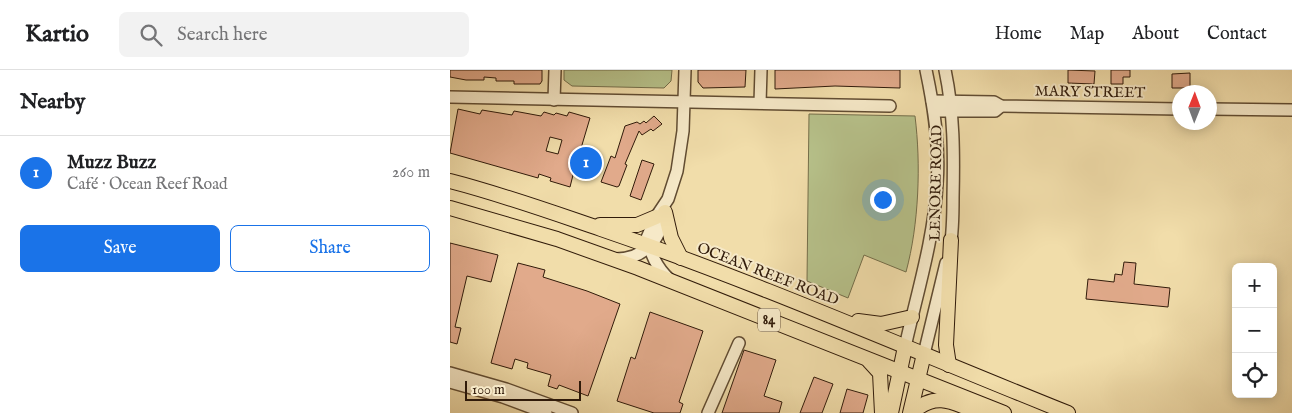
<!DOCTYPE html>
<meta charset="utf-8">
<style>
body{margin:0;font-family:"IM FELL English",serif;background:#f2f2f2;color:#202124}
.controls{position:absolute;right:15px;bottom:15px;display:grid;overflow:hidden;border-radius:8px;box-shadow:0 2px 12px #0003}
.controls button{width:45px;height:45px;display:grid;place-items:center;padding:0;border:0;border-bottom:1px solid #e0e0e0;background:#fff;color:#202124;font:25px sans-serif}
.compass{position:absolute;left:722px;top:15px;width:45px;height:45px;border-radius:50%;background:#fff;box-shadow:0 2px 12px #0003;rotate:1deg}
.scale{position:absolute;left:15px;bottom:12px;width:116px;box-sizing:border-box;padding-left:5px;border:2px solid #311b0a;border-top:0;font-size:14px;line-height:18px;white-space:nowrap;color:#311b0a;-webkit-text-stroke:4px #f6e9c8;paint-order:stroke}
.you{position:absolute;left:432px;top:129px;width:18px;height:18px;margin:-12px;border:4px solid #fff;border-radius:50%;background:#1a73e8;box-shadow:0 0 0 8px #1a73e833}
.badge{display:grid;place-items:center;width:32px;height:32px;border-radius:50%;background:#1a73e8;color:#fff;font-size:16px;font-weight:700}
.pin{position:absolute;translate:-50% -50%;border:2px solid #fff;box-shadow:0 1px 5px #0006}
.list{margin:0;padding:0;list-style:none}
h2{display:flex;justify-content:space-between;align-items:center;height:65px;margin:0;padding:0 20px;font-size:21px}
h2 small{font-size:16px;font-weight:400;color:#757577}
.list li{display:grid;grid-template-columns:32px 1fr auto;gap:15px;align-items:center;box-sizing:border-box;height:75px;padding:0 20px;border-top:1px solid #e0e0e0}
.list b{display:block;font-size:19px;white-space:nowrap}
.list p{margin:0;font-size:16px;white-space:nowrap;color:#757577}
.list em{font-size:16px;font-style:normal;color:#757577}
.actions{display:flex;gap:10px;padding:15px 20px}
.actions a{flex:1;padding:11px 0;border:1px solid #1a73e8;border-radius:8px;text-align:center;font-size:18px;color:#1a73e8}
.actions .main{background:#1a73e8;color:#fff}
.icon{flex:none;width:28px;height:28px;fill:none;stroke:currentColor;stroke-width:2;stroke-linecap:round;stroke-linejoin:round}
.map{position:relative;flex:none;width:842px;height:343px;overflow:hidden}
header{display:flex;align-items:center;gap:30px;box-sizing:border-box;height:70px;padding:0 25px;background:#fff;border-bottom:1px solid #e0e0e0}
header strong{font-size:24px}
nav{display:flex;gap:28px;margin-inline-start:auto;font-size:18px}
.search{width:350px;height:45px;background:#f2f2f2;display:flex;align-items:center;gap:12px;box-sizing:border-box;padding:0 18px;border-radius:8px;color:#757577;font-size:19px}
main{display:flex}
aside{flex:1;background:#fff}
.map>svg:first-child{display:block}
.green{fill:#b7c28b;stroke:#746e4a}
.building{fill:#e1aa8b;stroke:#311b0a;fill-rule:evenodd}
.lines{fill:none;stroke-linecap:round;stroke-linejoin:round}
.minor-casing{stroke:#614c32;stroke-width:14}
.major-casing{stroke:#311b0a;stroke-width:16}
.minor{stroke:#f6e9c8;stroke-width:11}
.major{stroke:#f1ddaa;stroke-width:14}
.labels{text-anchor:middle;dominant-baseline:central;stroke-width:4;stroke-linejoin:round;paint-order:stroke}
.shield{fill:#f6e9c8;stroke:#6c5943;stroke-width:1}
.shield-label{font-size:14px;font-weight:bold;fill:#311b0a}
.street-label{font-size:15px;fill:#311b0a;stroke:#f6e9c8}
</style>
<header>
<strong>Kartio</strong>
<div class="search"><svg class="icon" aria-label="search" viewBox="0 0 24 24"><circle cx="10" cy="10" r="6"/><path d="M15 15l6 6"/></svg>Search here</div>
<nav><a>Home</a><a>Map</a><a>About</a><a>Contact</a></nav>
</header>
<main>
<aside>
<h2>Nearby<small></small></h2>
<ul class="list">
<li><span class="badge">1</span><div><b>Muzz Buzz</b><p>Café · Ocean Reef Road</p></div><em>260 m</em></li>
</ul>
<div class="actions"><a class="main">Save</a><a>Share</a></div>
</aside>
<div class="map">
<svg width="842" height="343" viewBox="0 0 842 343">
<rect width="100%" height="100%" fill="#f1ddaa"/>
<filter id="stains"><feTurbulence type="fractalNoise" baseFrequency=".004" numOctaves="4"/><feColorMatrix values="0 0 0 0 .2 0 0 0 0 .09 0 0 0 0 .02 0 0 0 .5 -.17"/></filter>
<radialGradient id="worn" r=".72"><stop offset=".6" stop-color="#630" stop-opacity="0"/><stop offset="1" stop-color="#630" stop-opacity=".3"/></radialGradient>
<g class="green">
<path d="M114 0H222L221 11 214 18 122 16 114 10Z"/>
<path d="M359 44 465 46C471 94 469 154 456 202L414 185 398 228 357 211Z"/>
</g>
<g class="building">
<path d="M0 0H92V11L90 14H64V11H46V8L34 7V10H16L0 7Z"/>
<path d="M248 0H296L295 17 253 18 248 12Z"/>
<path d="M325 0H450V18L385 16 325 19Z"/>
<path d="M618 0 645 1 644 14 618 13Z"/>
<path d="M661 0H680V7H673V14H661Z"/>
<path d="M740 3V18H722V4Z"/>
<path d="M8 39 30 44 32 40 62 45 64 41 91 46 94 42 104 45 106 43 117 46 119 42 140 48 129 85 139 88 138 97 136 100 125 97 120 117 100 111 101 108 89 104 88 108 0 83ZM100 67 112 70 108 84 96 81Z"/>
<path d="M204 46 212 54 203 61 201 59 192 65 189 61 175 94 177 95 169 116 167 117 151 112 161 86 165 88 175 56 187 52 190 54 194 51 196 53Z"/>
<path d="M192 90 204 94 191 130 180 126Z"/>
<path d="M0 173 48 185 41 212 17 206 5 257 11 258 7 274 0 272Z"/>
<path d="M674 192 686 193 684 214 720 218 718 237 636 229 638 209 664 212 665 204 672 205Z"/>
<path d="M68 193 95 200 93 207 137 221 170 234 138 326 109 315 107 319 98 316 101 305 77 298 78 293 65 289 62 299 41 293Z"/>
<path d="M200 242 253 261 229 332 233 334 230 343H204L167 331 181 287 185 289Z"/>
<path d="M294 280 326 290 314 326 332 332 329 343H272Z"/>
<path d="M364 307 383 314 372 343H350Z"/>
<path d="M397 319 418 325 413 343H390Z"/>
</g>
<g class="lines">
<defs>
<g id="minor">
<path d="M495 0C504 42 504 85 503 128 503 144 503 161 500 178"/>
<path d="M0 27 440 36"/>
<path d="M104 30 105 0"/>
<path d="M482 31 544 32 551 36 729 39"/>
<path d="M310 33 311 0"/>
<path d="M759 39 842 40"/>
<path d="M484 41H545L551 36"/>
<path d="M166 189C193 189 211 171 214 143"/>
<path d="M219 209C206 197 201 184 197 168L206 147 218 129 227 101 233 61 235 0"/>
<path d="M455 277C467 223 484 169 487 114 490 76 484 38 476 0"/>
<path d="M474 284 496 193"/>
<path d="M0 303 56 319 122 343"/>
<path d="M0 312 53 327 96 343"/>
<path d="M258 343 289 273"/>
</g>
<g id="major">
<path d="M0 111C51 124 101 142 151 159 309 213 463 281 618 343"/>
<path d="M0 138 107 169 188 198 554 343"/>
<path d="M215 142 221 168 231 188"/>
<path d="M150 155H187L206 147"/>
<path d="M408 251 431 254 462 247"/>
<path d="M419 291 430 303 432 343"/>
<path d="M499 295 496 275 501 170"/>
<path d="M441 343 455 277"/>
<path d="M460 343 474 284"/>
<path d="M462 343C485 321 503 332 529 343"/>
</g>
</defs>
<use href="#minor" class="minor-casing"/>
<use href="#major" class="major-casing"/>
<use href="#minor" class="minor"/>
<use href="#major" class="major"/>
</g>
<g class="labels">
<rect class="shield" x="308" y="238.5" width="22" height="23" rx="4"/>
<g class="shield-label">
<text x="319" y="250">84</text>
</g>
<g class="street-label">
<text transform="translate(640 22) rotate(1)">MARY STREET</text>
<text transform="translate(486 113) rotate(-89)">LENORE ROAD</text>
<text transform="translate(318 204) rotate(21)">OCEAN REEF ROAD</text>
</g>
</g>
<rect width="100%" height="100%" filter="url(#stains)"/>
<rect width="100%" height="100%" fill="url(#worn)"/>
</svg>
<div class="controls">
<button>+</button>
<button>−</button>
<button><svg class="icon" aria-label="locate" viewBox="0 0 24 24"><circle cx="12" cy="12" r="6"/><path d="M12 2v4M12 18v4M2 12h4M18 12h4"/></svg></button>
</div>
<svg class="compass" viewBox="-18 -18 36 36"><path d="M0-13l5 13h-10z" fill="#e53935"/><path d="M0 13l5-13h-10z" fill="#757577"/></svg>
<div class="scale">100 m</div>
<div class="you"></div>
<div class="pin badge" style="left:136px;top:93px">1</div>
</div>
</main>
